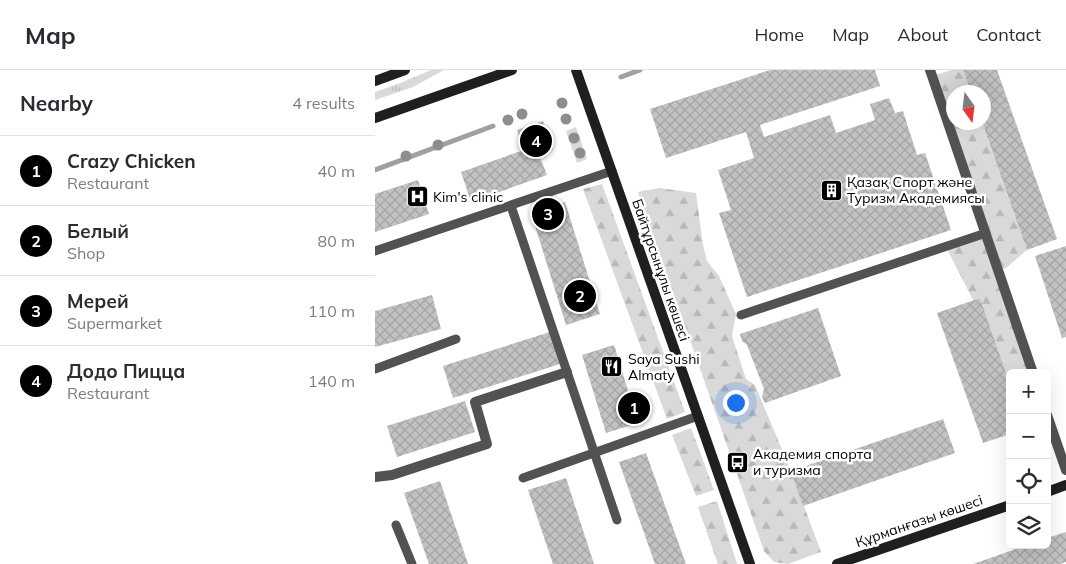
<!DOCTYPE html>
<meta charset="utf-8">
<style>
body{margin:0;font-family:Mulish,sans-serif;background:#f2f2f3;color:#2b2b33}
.controls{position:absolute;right:15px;bottom:15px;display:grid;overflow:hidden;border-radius:8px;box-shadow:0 5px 20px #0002}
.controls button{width:45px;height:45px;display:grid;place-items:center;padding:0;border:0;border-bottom:1px solid #e1e1e2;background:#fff;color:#2b2b33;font:25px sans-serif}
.compass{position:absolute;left:571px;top:15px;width:45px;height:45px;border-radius:50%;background:#fff;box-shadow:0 5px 20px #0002;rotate:166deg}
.you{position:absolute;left:360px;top:332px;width:18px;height:18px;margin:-12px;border:4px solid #fff;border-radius:50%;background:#1a73e8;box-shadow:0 0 0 8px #1a73e833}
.badge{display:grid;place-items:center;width:32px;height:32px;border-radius:50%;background:#000;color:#fff;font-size:16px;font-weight:700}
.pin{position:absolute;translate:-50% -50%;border:2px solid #fff;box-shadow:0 1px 5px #0006}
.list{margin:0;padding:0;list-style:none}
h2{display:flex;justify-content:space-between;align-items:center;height:65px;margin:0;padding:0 20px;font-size:21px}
h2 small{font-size:16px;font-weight:400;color:#7c7c81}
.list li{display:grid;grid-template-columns:32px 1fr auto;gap:15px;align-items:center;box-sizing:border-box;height:70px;padding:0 20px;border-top:1px solid #e1e1e2}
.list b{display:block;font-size:19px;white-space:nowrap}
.list p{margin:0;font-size:16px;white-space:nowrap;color:#7c7c81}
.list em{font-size:16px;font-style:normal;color:#7c7c81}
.icon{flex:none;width:28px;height:28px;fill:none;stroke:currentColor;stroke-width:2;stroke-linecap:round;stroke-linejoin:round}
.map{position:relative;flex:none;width:691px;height:494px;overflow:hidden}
header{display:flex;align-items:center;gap:30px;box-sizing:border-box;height:70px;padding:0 25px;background:#fff;border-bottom:1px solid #e1e1e2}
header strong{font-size:24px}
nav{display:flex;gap:28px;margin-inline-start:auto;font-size:18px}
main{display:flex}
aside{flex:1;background:#fff}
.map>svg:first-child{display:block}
.grass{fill:url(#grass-tufts)}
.forest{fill:url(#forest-firs)}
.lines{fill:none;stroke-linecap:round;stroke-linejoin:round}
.stream{stroke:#a0a0a0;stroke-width:5}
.building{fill:url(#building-cross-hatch)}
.lane{stroke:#525252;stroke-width:9}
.street{stroke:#525252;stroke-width:10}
.secondary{stroke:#1f1f1f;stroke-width:10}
.tree{fill:#8d8d8d}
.labels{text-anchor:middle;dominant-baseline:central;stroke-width:5;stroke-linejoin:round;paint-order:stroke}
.poi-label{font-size:14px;fill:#000;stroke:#fff;text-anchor:start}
.street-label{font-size:14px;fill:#000;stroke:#fff}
</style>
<header>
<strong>Map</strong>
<nav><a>Home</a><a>Map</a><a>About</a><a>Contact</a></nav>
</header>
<main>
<aside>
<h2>Nearby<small>4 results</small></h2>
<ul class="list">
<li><span class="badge">1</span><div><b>Crazy Chicken</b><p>Restaurant</p></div><em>40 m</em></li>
<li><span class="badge">2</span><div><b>Белый</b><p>Shop</p></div><em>80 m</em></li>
<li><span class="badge">3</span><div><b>Мерей</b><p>Supermarket</p></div><em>110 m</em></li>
<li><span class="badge">4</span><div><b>Додо Пицца</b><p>Restaurant</p></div><em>140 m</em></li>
</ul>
</aside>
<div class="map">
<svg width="691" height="494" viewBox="0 0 691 494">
<defs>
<pattern id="grass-tufts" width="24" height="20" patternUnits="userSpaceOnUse" patternTransform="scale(1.25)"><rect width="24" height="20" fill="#d9d9d9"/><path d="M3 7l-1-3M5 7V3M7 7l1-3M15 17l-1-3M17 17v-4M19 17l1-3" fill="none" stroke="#b8b8b8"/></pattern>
<pattern id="forest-firs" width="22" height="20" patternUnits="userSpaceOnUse" patternTransform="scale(1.25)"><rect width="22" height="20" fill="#d9d9d9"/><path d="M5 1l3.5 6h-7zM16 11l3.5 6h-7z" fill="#b8b8b8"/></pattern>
<pattern id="building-cross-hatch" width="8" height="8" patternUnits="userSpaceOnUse" patternTransform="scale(1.25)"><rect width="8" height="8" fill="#c2c2c2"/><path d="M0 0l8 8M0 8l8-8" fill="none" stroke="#a5a5a5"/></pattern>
</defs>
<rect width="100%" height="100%" fill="#fff"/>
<g class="grass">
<path d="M56 0H69L38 17 0 30V22L28 12Z"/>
<path d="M201 57 212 89 202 93 191 61Z"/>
</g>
<g class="forest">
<path d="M576 0H588L596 22H578V52L607 53 652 180 631 198 625 200 654 292 648 303 635 304 631 302 605 228 598 230 571 177 611 163 557 6Z"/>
<path d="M227 114 310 342 292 349 208 119Z"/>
<path d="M284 118 321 123 328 175 332 191 344 206 361 244 357 266 371 309 380 315 416 401 446 482 413 494 399 492 389 481 263 122Z"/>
<path d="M316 358 339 420 321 426 297 365Z"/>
<path d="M342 431 362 494H343L323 437Z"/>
</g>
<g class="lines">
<g class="stream">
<path d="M246 7 265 0"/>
<path d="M0 100 118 56"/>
</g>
</g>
<g class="building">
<path d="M395 0H500L505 16 385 55 389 67 455 45 461 63 500 50 495 34 514 28 520 43 528 41 542 85 550 83 576 160 372 227 344 143 356 140 343 100 379 88 371 62 291 88 275 39Z"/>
<path d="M588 0H622L682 169 652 180 607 52H608V22H596Z"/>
<path d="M168 51 178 80 164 85 172 105 96 132 86 102 149 80 142 60Z"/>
<path d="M43 110 54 144 0 162V124Z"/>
<path d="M190 132 225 244 191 255 156 143Z"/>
<path d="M691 176V267L687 268 660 186Z"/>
<path d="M57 225 66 259 0 277V241Z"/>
<path d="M605 228 635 314V364L608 373 562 243Z"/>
<path d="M443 238 466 306 390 333 387 327 389 319 372 275 367 271 365 264Z"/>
<path d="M175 262 185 294 78 328 68 296Z"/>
<path d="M239 275 263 353 231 363 207 285Z"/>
<path d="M90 331 100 362 22 387 12 356Z"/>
<path d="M568 349 580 383 428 436 416 401Z"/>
<path d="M271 383 311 494H280L244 392Z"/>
<path d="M191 408 219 494H178L153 420Z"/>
<path d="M65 411 93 494H54L29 423Z"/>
<path d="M691 462V492L685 494H598L652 475H672V468Z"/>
</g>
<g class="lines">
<g class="lane">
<path d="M136 136 242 450"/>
<path d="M0 181 237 101"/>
<path d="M366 245 611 163"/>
<path d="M0 299 81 269"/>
<path d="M148 408 323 346"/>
<path d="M21 455 37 494"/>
</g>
<g class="street">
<path d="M555 0 658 303"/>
<path d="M672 345 691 400"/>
<path d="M0 407 17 405 112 374 100 332 192 302"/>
</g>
<g class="secondary">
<path d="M201 0 375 494"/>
<path d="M0 11 30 0"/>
<path d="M0 48 137 0"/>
<path d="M672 422 691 415"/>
<path d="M462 494 635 435"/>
</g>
</g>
<g class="tree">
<circle cx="187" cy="33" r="5.5"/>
<circle cx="147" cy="44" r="5.5"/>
<circle cx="191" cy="49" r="5.5"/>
<circle cx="133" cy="50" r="5.5"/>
<circle cx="199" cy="68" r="5.5"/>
<circle cx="63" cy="75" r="5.5"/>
<circle cx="205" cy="83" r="5.5"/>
<circle cx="31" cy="86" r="5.5"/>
</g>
<defs>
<symbol id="building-square" viewBox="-11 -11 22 22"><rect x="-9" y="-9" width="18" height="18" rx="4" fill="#000" stroke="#fff"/><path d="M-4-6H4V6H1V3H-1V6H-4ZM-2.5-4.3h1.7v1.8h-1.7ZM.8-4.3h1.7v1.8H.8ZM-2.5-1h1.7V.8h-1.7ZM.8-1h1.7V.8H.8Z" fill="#fff"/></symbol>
<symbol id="hospital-square" viewBox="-11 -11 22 22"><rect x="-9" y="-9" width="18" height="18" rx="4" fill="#000" stroke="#fff"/><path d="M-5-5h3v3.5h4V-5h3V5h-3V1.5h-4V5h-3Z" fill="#fff"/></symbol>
<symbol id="restaurant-square" viewBox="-11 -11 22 22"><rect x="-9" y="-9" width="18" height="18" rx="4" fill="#000" stroke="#fff"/><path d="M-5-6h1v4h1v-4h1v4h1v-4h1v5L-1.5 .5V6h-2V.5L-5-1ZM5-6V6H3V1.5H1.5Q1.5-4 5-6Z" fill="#fff"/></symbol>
<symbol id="bus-square" viewBox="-11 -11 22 22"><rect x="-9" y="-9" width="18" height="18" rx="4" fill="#000" stroke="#fff"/><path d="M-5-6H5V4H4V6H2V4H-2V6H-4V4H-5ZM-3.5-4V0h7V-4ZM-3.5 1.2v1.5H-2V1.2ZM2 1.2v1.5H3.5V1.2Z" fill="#fff"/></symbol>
</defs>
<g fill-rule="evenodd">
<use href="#building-square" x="444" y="108" width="25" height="25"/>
<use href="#hospital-square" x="30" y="114" width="25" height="25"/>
<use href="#restaurant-square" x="224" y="284" width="25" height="25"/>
<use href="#bus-square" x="350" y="380" width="25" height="25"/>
</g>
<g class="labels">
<g class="poi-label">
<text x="472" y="112">Қазақ Спорт және<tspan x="472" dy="16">Туризм Академиясы</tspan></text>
<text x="58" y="127">Kim's clinic</text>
<text x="253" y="289">Saya Sushi<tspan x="253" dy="16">Almaty</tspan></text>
<text x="378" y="384">Академия спорта<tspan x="378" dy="16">и туризма</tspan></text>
</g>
<g class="street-label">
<text transform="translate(286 200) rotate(71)">Байтұрсынұлы көшесі</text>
<text transform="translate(544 451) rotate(-19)">Құрманғазы көшесі</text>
</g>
</g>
</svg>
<div class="controls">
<button>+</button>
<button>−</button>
<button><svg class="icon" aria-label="locate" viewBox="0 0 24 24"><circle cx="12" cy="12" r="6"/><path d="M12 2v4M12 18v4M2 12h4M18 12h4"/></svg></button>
<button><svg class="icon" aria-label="layers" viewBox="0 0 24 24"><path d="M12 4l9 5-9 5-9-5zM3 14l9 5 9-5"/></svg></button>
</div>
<svg class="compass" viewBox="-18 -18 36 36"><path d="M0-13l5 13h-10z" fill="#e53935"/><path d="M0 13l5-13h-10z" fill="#7c7c81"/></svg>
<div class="you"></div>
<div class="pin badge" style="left:259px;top:338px">1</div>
<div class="pin badge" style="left:205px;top:226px">2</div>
<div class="pin badge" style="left:173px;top:144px">3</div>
<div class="pin badge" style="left:161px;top:71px">4</div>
</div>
</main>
